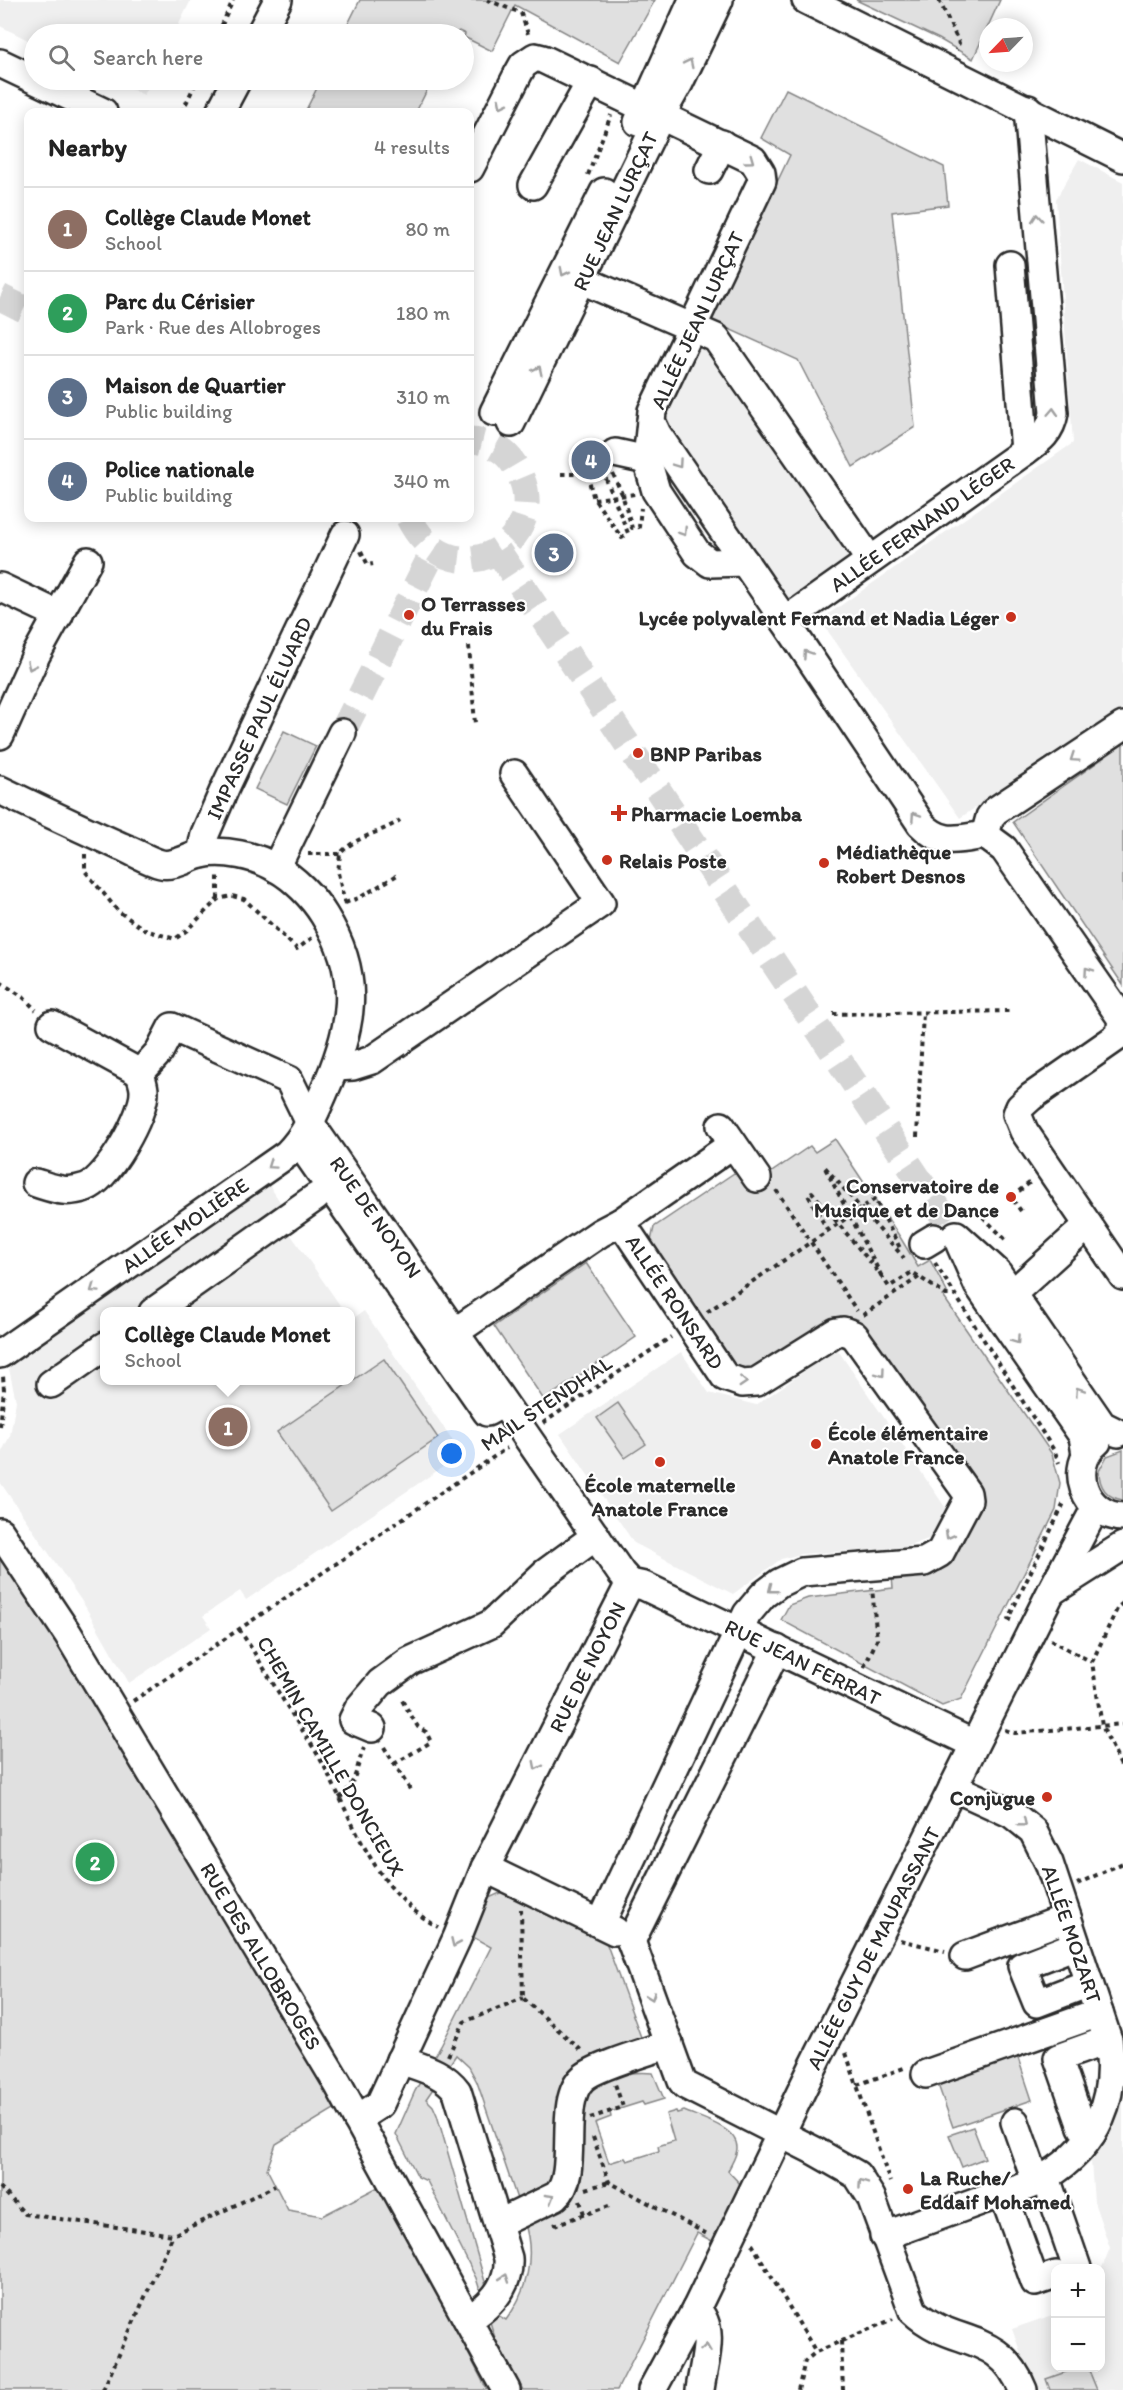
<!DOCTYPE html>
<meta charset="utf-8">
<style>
body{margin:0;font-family:Itim,sans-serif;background:#f6f6f6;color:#222}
.controls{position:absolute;right:18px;bottom:18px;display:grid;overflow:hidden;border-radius:12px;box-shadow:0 3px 15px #0003}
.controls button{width:54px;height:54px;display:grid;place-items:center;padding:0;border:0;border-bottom:2px solid #e0e0e0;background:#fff;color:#222;font:30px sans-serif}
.compass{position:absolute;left:979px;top:18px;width:54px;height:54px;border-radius:50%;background:#fff;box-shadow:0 3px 15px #0003;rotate:245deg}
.you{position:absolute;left:452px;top:1454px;width:21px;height:21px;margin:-15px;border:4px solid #fff;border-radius:50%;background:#1a73e8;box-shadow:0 0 0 9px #1a73e833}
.badge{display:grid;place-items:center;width:39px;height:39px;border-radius:50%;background:#7c3aed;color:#fff;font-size:20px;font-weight:700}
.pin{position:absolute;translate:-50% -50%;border:3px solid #fff;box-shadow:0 2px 6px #0006}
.popup{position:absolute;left:100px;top:1307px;width:255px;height:78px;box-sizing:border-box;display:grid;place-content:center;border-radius:12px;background:#fff;filter:drop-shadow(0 2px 4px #0005);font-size:20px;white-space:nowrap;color:#767676}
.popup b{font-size:22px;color:#222}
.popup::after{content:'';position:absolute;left:50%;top:100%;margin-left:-12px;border:12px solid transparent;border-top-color:#fff}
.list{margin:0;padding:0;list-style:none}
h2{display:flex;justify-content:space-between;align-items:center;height:78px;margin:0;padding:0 24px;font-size:26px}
h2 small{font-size:20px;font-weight:400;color:#767676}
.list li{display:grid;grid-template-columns:39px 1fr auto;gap:18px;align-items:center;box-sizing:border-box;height:84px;padding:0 24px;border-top:2px solid #e0e0e0}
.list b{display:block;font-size:22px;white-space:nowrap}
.list p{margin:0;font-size:20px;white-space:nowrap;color:#767676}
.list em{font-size:20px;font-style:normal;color:#767676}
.icon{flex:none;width:33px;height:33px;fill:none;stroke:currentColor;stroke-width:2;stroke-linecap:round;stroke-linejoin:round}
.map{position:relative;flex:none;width:1123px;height:2390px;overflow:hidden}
.search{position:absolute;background:#fff;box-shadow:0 3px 15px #0003;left:24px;top:24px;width:450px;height:66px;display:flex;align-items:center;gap:15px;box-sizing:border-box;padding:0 21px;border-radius:33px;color:#767676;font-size:22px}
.panel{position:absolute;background:#fff;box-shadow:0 3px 15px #0003;left:24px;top:108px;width:450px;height:414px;border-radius:12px}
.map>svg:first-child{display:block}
.built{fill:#efefef}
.green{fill:#e0e0e0;stroke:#868686;stroke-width:1.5}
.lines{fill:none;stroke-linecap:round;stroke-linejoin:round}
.minor-tunnel{stroke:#d5d5d5;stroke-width:27;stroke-dasharray:27 14;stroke-linecap:butt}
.minor-casing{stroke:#2b2b2b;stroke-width:32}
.path{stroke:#2b2b2b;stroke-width:4;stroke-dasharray:4.5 4.5;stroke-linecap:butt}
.minor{stroke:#fff;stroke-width:27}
.oneway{stroke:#a0a0a0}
.poi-dot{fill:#c8321e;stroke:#fff;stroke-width:2}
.labels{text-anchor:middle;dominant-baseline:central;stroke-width:4.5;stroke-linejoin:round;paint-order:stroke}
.street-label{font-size:21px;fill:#2b2b2b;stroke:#fff}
.poi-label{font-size:21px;font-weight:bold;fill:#2b2b2b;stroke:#fff;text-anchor:start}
</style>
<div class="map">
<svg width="1123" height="2390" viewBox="0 0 1123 2390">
<rect width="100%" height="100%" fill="#fff"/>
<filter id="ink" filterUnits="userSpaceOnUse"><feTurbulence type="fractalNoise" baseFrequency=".0167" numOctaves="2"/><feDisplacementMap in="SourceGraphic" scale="12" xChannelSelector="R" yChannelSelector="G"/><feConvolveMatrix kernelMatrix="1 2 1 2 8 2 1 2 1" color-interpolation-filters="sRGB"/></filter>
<g filter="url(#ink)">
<g class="built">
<path d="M0 0H191L174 34H34V43L0 26Z"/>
<path d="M112 80H152L144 95Z"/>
<path d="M1079 159 1123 182V708L960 818 820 620 1073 443 1056 199Z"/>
<path d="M705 338 856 557 795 599 781 596 662 426Z"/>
<path d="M269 1185 296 1226 289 1232 344 1311 105 1312V1380H351V1320L364 1311 462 1454 246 1600 240 1591 203 1616 211 1628 129 1683 85 1606 0 1482V1455L10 1436 16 1401 8 1364Z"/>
<path d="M837 1349 945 1507 931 1538 903 1548 801 1554 781 1559 733 1594 634 1543 560 1434 681 1352 709 1393 756 1405Z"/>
<path d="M1123 2097V2390H1034L1012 2329 1055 2314 1056 2368H1100L1101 2270 1110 2248 1094 2202 1091 2162Z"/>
</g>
<g class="green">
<path d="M360 0H655L620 62 515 5 492 51 464 37 465 34 459 31 454 34H343Z"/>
<path d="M856 0H1000L973 59 939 39Z"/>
<path d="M321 80H432L416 112H305Z"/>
<path d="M786 89 944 167 948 205 892 212 915 427 853 467 798 360 711 321 790 155 761 138Z"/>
<path d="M284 731 316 746 287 804 255 789Z"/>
<path d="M1123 744V985L1013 822Z"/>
<path d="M835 1139 900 1237 918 1267 930 1260 947 1292 943 1296 1052 1454 1060 1483 1056 1510 961 1699 942 1706 781 1620 789 1605 808 1598 893 1588 892 1577 940 1571 978 1495 857 1319 841 1316 757 1370 737 1369 651 1241 654 1227 743 1167 754 1184 810 1146 815 1152Z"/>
<path d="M586 1263 636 1337 544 1400 494 1326Z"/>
<path d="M384 1359 438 1438 331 1511 277 1432Z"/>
<path d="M618 1403 646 1444 625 1458 597 1418Z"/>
<path d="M1123 1450V1500C1107 1498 1099 1487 1099 1471L1107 1456Z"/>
<path d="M0 1558 51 1633 339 2106 276 2144 267 2169 288 2210 322 2216 382 2185 487 2390H0Z"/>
<path d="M504 1891 606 1942 642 2040 583 2063 567 2073 557 2166 550 2186 518 2202 477 2082 469 2067 456 2055 426 2099 433 2106 437 2115 494 2313 506 2320C527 2292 536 2256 524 2221L560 2207 583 2093C601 2076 629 2071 653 2073L664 2099 644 2105 642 2102 610 2112 611 2117 595 2123 609 2163 625 2158 627 2161 659 2151 658 2146 674 2141 666 2114 676 2111 677 2113 684 2111C700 2118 737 2127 737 2148 737 2156 731 2164 728 2171L742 2186 714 2242 697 2233 617 2390H523L496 2341 476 2278 427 2181 418 2177 396 2134 415 2091 441 2046 491 1947 471 1936 489 1898Z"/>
<path d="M1016 2052 1032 2100 953 2127 936 2079Z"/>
<path d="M973 2127 985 2158 962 2167 949 2135Z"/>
<path d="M1077 2368H1088L1097 2390H1050L1046 2379Z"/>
</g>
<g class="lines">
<g class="minor-tunnel">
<path d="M0 297 28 311"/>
<path d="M409 518C452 606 561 537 515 466 506 450 487 440 470 440"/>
<path d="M498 551 956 1235"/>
<path d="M342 733 434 550"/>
</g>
<defs>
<g id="minor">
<path d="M806 0 1123 158"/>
<path d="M260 34 278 0"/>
<path d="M0 63 103 112"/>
<path d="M220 112 237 80"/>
<path d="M638 122 693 0"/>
<path d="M470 168 518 74 523 65 535 57 543 59 753 160 761 173 762 181 652 411 651 421 657 434 785 621"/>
<path d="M709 170 722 144"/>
<path d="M533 185 591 81"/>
<path d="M1010 265 1025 451"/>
<path d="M582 280 716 338 870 560"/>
<path d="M494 412 604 192"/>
<path d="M651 421 647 460 656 491 697 553 710 563 745 562"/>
<path d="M511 423 661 115 679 83 719 0"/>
<path d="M615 453 647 460"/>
<path d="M0 587 59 615"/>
<path d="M0 735 36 655 88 561"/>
<path d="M0 790C40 809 79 828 120 846 133 851 148 861 161 864 174 867 189 857 201 854 224 849 256 856 276 868 294 878 313 897 324 915 363 977 353 1028 324 1092 314 1115 305 1136 287 1154L0 1354"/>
<path d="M985 835C958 839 942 846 921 824L785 621 1025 451C1040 440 1051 432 1054 413L1028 109"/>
<path d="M985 835 1004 849 1122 1019 1120 1035 1031 1097 1020 1107 1017 1114 1024 1131 1123 1276"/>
<path d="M985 835 990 817 995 811 1123 726"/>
<path d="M201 854 205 834 225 788 345 535"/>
<path d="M276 868 342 733"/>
<path d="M52 1025 140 1073 159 1052 172 1027 289 1080 310 1123 621 1573 630 1583"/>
<path d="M336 1067 353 1066 372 1060 601 903 514 774"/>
<path d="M721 1126 757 1178"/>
<path d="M299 1142 487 1412 503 1403"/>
<path d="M36 1183C55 1189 66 1194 86 1187 108 1179 145 1114 144 1091 144 1085 141 1078 140 1073"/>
<path d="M956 1235 997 1272 1102 1425 1118 1433"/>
<path d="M924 1244 934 1238"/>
<path d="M960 1244 978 1285 1083 1436 1086 1454"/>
<path d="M999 1303 1012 1294 1088 1225"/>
<path d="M153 1312 316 1197"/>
<path d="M455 1332 600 1233 621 1222 733 1144"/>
<path d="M51 1384 105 1346"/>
<path d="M1097 1442C1067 1467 1084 1516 1123 1517"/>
<path d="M0 1532 68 1634 338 2084 506 2390"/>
<path d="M630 1583 644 1586 974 1744"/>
<path d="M1052 1591 1123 1546"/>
<path d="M372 1728 353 1720 359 1708 380 1683 410 1661 491 1624 544 1574 596 1536"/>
<path d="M485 1868 615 1931"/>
<path d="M601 1923 747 1614 763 1595 779 1583 802 1572 924 1562 940 1553 968 1500 967 1493 854 1335 843 1331 836 1332 756 1382 742 1383 725 1377 621 1222"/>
<path d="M631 1941 682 2081 685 2085 813 2150 857 2175 871 2197 913 2311C952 2348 999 2329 1023 2390"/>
<path d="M631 1941 777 1649"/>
<path d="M1076 1945 1022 1966 1037 2003 1089 1983"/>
<path d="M965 1956 1067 1918"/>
<path d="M400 2060C422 2068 443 2072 457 2091L508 2258C510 2286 490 2306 468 2320"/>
<path d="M926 2074 1099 2013"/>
<path d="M357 2119 380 2104 457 1938 485 1868 630 1583"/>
<path d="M1015 2122 1036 2181"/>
<path d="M1092 2133 1082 2127 1058 2058 1108 2040"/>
<path d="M1046 2178 1077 2268H1074"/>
<path d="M1003 2193 1035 2282 1056 2275"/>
<path d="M498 2224 556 2196C581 2175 556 2102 583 2078 596 2066 650 2051 669 2044"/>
<path d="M884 2236C917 2224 950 2212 983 2200 1004 2193 1029 2188 1047 2176 1097 2146 1118 2097 1108 2040L1049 1863 1033 1831 1012 1814 953 1787"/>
<path d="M696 2309C717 2329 703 2364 700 2390"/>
<path d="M652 2390 696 2309 812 2069 1051 1592 1096 1507"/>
</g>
</defs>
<use href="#minor" class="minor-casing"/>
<g class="path">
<path d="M487 0 521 13 529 37"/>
<path d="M939 0 959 43 956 50"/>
<path d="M218 34 233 0"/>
<path d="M182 112 197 80"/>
<path d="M588 175 611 115"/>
<path d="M561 474H587L594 499 622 538 628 533 604 474H606"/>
<path d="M613 474 622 494 632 528 639 527 641 508"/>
<path d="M594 499 635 494"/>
<path d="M361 551 368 565 373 564"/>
<path d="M469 646 475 724"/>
<path d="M85 854V871L118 911 145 930 175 939 186 931 218 899 232 896 244 899 297 949 312 938"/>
<path d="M308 854H340"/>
<path d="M218 899V875"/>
<path d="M345 903 359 898 399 874"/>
<path d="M345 904 338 873 340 854C355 836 382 833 400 820"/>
<path d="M0 982 23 997 36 1010"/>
<path d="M833 1014 1009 1011"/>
<path d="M917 1137 923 1012"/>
<path d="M776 1190 857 1311"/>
<path d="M1021 1211 1011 1197 1032 1181"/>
<path d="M983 1217 1005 1239"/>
<path d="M828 1231 808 1195 812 1192 881 1275 824 1166 904 1258"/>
<path d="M935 1263 1055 1452 1059 1463"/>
<path d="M881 1275 889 1287 912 1272 946 1295H953"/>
<path d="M707 1312 875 1199 901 1250"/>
<path d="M863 1315 919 1277"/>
<path d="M543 1423 671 1337"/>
<path d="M0 1426 4 1390 3 1376"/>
<path d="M1123 1603 1118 1607 1092 1662 1102 1726 1123 1770"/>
<path d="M1011 1620 1008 1619 1064 1503"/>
<path d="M239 1629C257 1656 273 1684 290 1711 301 1729 314 1747 324 1766 356 1827 375 1891 438 1927"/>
<path d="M1050 1640 1092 1662"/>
<path d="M864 1667 877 1640 872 1588"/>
<path d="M133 1701 507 1448"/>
<path d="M1005 1730 1015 1733 1123 1724"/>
<path d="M384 1747 411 1791"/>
<path d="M394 1764 431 1742 426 1732 418 1727 400 1697"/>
<path d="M339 1798C356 1786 356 1767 364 1748"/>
<path d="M1077 1884 1123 1863"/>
<path d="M521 1909 523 1998 583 2052"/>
<path d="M900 1940 945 1951"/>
<path d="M846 2053 890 2182"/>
<path d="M448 2056 464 2022 523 1998"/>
<path d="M857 2085 904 2068"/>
<path d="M590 2118 623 2107 615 2084"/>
<path d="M593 2137 609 2182 709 2235"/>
<path d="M0 2187 25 2214 173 2235 275 2186"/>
<path d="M586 2189 609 2182"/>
<path d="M580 2201 584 2214"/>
<path d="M554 2225 609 2206"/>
<path d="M752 2244 816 2352"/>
<path d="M841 2341 843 2390"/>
<path d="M103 2390 173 2235"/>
<path d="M798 2390 805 2361 816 2352 893 2319"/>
</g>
<use href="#minor" class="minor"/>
</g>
<defs><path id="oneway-chevron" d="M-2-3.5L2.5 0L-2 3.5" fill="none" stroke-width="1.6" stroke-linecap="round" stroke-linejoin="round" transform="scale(1.5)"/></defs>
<g class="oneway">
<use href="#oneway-chevron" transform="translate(689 63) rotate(-64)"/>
<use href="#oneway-chevron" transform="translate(502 104) rotate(117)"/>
<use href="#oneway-chevron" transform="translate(750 160) rotate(36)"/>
<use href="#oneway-chevron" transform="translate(1037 218) rotate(-95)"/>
<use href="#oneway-chevron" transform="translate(564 272) rotate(117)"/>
<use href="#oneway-chevron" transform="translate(538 370) rotate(-64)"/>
<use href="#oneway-chevron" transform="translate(1053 412) rotate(-87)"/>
<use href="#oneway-chevron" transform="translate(678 464) rotate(55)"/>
<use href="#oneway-chevron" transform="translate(683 532) rotate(57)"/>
<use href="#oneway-chevron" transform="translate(807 654) rotate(-124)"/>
<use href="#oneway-chevron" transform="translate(31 666) rotate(114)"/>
<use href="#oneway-chevron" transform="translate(1074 758) rotate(146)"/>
<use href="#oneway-chevron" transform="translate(915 816) rotate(-124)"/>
<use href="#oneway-chevron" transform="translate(1088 971) rotate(-125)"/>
<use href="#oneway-chevron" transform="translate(271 1165) rotate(145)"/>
<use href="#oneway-chevron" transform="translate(94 1289) rotate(145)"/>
<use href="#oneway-chevron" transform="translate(1016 1340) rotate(55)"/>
<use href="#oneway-chevron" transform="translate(881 1373) rotate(54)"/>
<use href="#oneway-chevron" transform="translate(743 1382) rotate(3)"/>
<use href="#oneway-chevron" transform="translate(1079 1391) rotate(-124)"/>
<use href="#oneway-chevron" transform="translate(949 1535) rotate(119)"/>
<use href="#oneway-chevron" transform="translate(772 1589) rotate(142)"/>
<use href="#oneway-chevron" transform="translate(537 1766) rotate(117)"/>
<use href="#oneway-chevron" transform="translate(1023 1823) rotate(39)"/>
<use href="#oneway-chevron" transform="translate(455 1943) rotate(114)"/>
<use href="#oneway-chevron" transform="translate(651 1996) rotate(70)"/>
<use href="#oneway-chevron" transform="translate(862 2183) rotate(-125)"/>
<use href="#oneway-chevron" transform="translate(550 2198) rotate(-30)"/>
<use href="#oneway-chevron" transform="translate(505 2278) rotate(-71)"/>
<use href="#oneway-chevron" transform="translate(706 2348) rotate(-82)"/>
</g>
</g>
<g class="poi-dot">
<circle cx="409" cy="615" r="6"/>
<circle cx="1011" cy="617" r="6"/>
<circle cx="638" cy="753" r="6"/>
<path d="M616 804h6v6h6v6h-6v6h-6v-6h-6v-6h6z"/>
<circle cx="607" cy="860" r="6"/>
<circle cx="824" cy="863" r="6"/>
<circle cx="1011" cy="1197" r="6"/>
<circle cx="816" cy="1444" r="6"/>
<circle cx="660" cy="1462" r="6"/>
<circle cx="1047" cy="1797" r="6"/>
<circle cx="908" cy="2189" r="6"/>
</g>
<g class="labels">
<g class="street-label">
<text transform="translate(615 211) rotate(-65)">RUE JEAN LURÇAT</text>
<text transform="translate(697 320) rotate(-65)">ALLÉE JEAN LURÇAT</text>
<text transform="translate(922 524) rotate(-35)">ALLÉE FERNAND LÉGER</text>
<text transform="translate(259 718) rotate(-65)">IMPASSE PAUL ÉLUARD</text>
<text transform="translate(376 1217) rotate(55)">RUE DE NOYON</text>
<text transform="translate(185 1225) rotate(-35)">ALLÉE MOLIÈRE</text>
<text transform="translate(675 1302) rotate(56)">ALLÉE RONSARD</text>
<text transform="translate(546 1403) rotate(-34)">MAIL STENDHAL</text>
<text transform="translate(803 1662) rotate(26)">RUE JEAN FERRAT</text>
<text transform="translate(587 1667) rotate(-63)">RUE DE NOYON</text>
<text transform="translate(331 1756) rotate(60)">CHEMIN CAMILLE DONCIEUX</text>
<text transform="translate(1072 1934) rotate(71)">ALLÉE MOZART</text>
<text transform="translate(873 1948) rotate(-63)">ALLÉE GUY DE MAUPASSANT</text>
<text transform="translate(261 1956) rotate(59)">RUE DES ALLOBROGES</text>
</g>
<g class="poi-label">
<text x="421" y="603">O Terrasses<tspan x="421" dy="24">du Frais</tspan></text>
<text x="999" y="617" text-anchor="end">Lycée polyvalent Fernand et Nadia Léger</text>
<text x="650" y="753">BNP Paribas</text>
<text x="631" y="813">Pharmacie Loemba</text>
<text x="836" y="851">Médiathèque<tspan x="836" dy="24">Robert Desnos</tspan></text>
<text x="619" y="860">Relais Poste</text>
<text x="999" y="1185" text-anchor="end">Conservatoire de<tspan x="999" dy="24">Musique et de Dance</tspan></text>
<text x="828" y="1432">École élémentaire<tspan x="828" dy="24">Anatole France</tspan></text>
<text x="660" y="1484" text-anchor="middle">École maternelle<tspan x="660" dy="24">Anatole France</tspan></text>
<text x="1035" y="1797" text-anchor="end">Conjugue</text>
<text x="920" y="2177">La Ruche/<tspan x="920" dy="24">Eddaif Mohamed</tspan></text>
</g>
</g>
</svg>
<div class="controls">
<button>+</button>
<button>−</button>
</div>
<svg class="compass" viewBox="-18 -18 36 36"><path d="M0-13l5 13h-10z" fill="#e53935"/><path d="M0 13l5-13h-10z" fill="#767676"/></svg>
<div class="you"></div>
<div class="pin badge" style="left:228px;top:1427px;background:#8d6e63">1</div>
<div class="popup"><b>Collège Claude Monet</b>School</div>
<div class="pin badge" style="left:95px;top:1862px;background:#2e9e5b">2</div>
<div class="pin badge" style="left:554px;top:553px;background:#5c6f8a">3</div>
<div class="pin badge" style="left:591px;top:460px;background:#5c6f8a">4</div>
<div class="search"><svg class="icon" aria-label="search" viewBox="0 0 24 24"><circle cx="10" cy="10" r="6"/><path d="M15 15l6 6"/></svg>Search here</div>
<section class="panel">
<h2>Nearby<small>4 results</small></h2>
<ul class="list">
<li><span class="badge" style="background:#8d6e63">1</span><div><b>Collège Claude Monet</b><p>School</p></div><em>80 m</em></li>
<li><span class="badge" style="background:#2e9e5b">2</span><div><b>Parc du Cérisier</b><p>Park · Rue des Allobroges</p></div><em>180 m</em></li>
<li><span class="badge" style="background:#5c6f8a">3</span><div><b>Maison de Quartier</b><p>Public building</p></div><em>310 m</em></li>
<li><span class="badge" style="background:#5c6f8a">4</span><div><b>Police nationale</b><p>Public building</p></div><em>340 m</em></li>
</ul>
</section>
</div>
